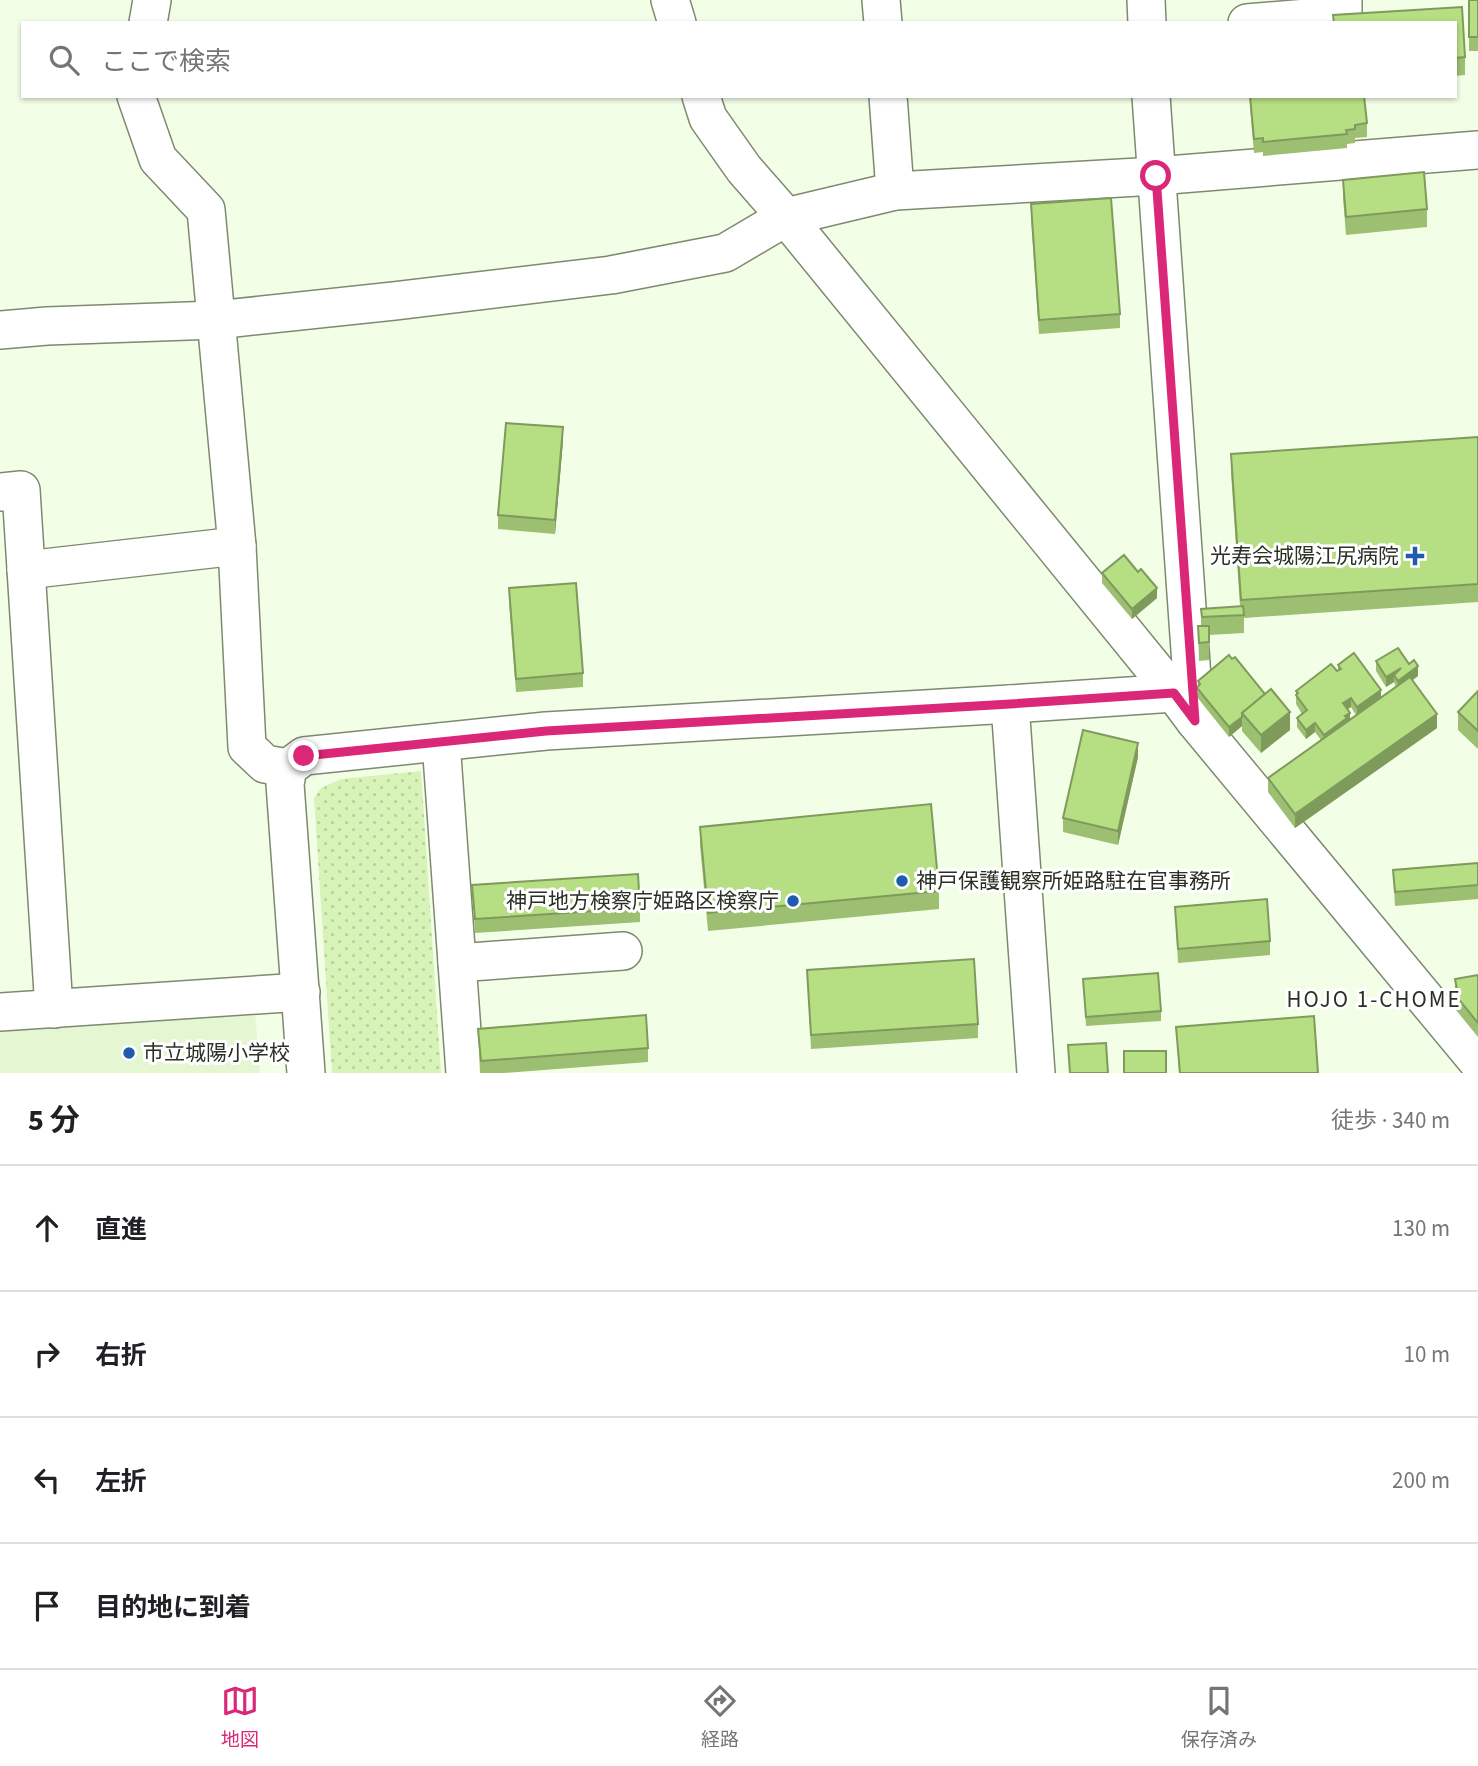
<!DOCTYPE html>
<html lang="ja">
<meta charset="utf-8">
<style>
body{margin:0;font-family:"Source Sans 3","Noto Sans JP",sans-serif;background:#f6f6f6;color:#202124}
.stop{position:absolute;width:21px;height:21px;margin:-16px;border:5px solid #db2777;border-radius:50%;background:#fff}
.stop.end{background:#db2777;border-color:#fff;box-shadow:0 2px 7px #0008}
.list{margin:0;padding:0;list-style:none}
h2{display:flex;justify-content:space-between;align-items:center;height:91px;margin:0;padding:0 28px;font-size:30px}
h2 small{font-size:23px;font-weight:400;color:#757577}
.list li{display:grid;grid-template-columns:46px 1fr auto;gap:21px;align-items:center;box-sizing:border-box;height:126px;padding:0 28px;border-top:2px solid #e0e0e0}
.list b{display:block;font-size:26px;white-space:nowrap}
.list em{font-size:23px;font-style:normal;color:#757577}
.icon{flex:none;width:38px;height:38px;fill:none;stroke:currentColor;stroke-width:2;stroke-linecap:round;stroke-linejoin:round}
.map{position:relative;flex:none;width:1478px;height:1073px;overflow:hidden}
.search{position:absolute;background:#fff;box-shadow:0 2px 5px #0004;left:21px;right:21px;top:21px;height:77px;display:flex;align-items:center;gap:18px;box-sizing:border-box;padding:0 24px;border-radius:0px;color:#757577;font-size:26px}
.sheet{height:595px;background:#fff}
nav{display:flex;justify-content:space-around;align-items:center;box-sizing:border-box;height:98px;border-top:2px solid #e0e0e0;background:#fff;font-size:19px;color:#757577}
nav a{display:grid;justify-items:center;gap:4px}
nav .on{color:#db2777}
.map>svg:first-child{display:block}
.built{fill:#e5f7d2}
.park{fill:url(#park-dots)}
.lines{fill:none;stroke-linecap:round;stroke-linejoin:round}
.minor-casing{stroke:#7d8a6f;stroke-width:40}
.minor{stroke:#fff;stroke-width:37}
.wall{fill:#9dbf71;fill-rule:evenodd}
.shaded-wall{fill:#7f9b5c}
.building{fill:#b6de83;stroke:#7f9b5c;stroke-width:2}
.route{stroke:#db2777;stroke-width:9}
.poi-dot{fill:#1f5cae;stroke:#fff;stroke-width:2.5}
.labels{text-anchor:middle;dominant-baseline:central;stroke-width:6;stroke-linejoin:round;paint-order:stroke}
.poi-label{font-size:21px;fill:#2a3024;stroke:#fff;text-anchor:end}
.neighbourhood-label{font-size:23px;letter-spacing:2px;fill:#2a3024;stroke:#fff}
</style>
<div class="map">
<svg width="1478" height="1073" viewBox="0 0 1478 1073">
<defs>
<pattern id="park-dots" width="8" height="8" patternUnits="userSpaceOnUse" patternTransform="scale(1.75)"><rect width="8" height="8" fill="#d7f3b7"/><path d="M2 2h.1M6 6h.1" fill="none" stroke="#b9d19d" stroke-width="1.8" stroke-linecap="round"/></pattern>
</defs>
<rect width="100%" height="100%" fill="#f3fee7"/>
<path class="built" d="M255 1012 260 1073H0V1032Z"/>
<path class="park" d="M421 771 441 1073H332L314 798 321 788 341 779Z"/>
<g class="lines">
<defs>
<g id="minor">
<path d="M670 0 677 23"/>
<path d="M881 0 883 23"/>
<path d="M1146 0 1147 23"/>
<path d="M148 23 152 0"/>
<path d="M1247 23 1343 15V0"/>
<path d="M136 96 158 159 206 210 237 546 247 747 265 764 288 768"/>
<path d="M701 96 708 118 744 169 786 217 895 191 1156 176 1478 150"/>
<path d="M888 96 895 191"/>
<path d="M1151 96 1195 721"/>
<path d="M0 330 47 326 216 320 394 301 611 275 725 253 786 217 1174 693 1195 721 1478 1062"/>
<path d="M0 492 21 490 54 1009"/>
<path d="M26 570 237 546"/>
<path d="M1010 704 1036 1073"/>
<path d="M441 742 465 1073"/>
<path d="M457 963 623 951"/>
<path d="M0 1012 301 992"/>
<path d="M306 1073 285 784 288 768 304 756 546 731 1010 704 1174 693"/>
</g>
</defs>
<use href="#minor" class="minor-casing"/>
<use href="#minor" class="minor"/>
</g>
<g class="wall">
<path d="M1478 0V51H1469V37Z"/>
<path d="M1455 23 1465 57V75L1455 76Z"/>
<path d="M1250 96 1367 123V137L1355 138V143L1347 144V148L1263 156V152L1254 153 1250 108Z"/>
<path d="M1343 180 1427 209V227L1346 235 1343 198Z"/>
<path d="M1031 204 1120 314V328L1039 334 1031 218Z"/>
<path d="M1478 437V602L1244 618V633L1209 635V660L1199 661 1198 626H1201V609L1240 606 1231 472V454Z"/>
<path d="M563 441 555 534 498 529V515Z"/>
<path d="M1138 572 1157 598 1132 619 1102 583V573Z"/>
<path d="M509 588 583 673V687L516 692 509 602Z"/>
<path d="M1376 661 1409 664 1418 676 1413 680 1437 728 1295 828 1268 792V778L1321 740 1315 732 1306 739 1297 727V718L1302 714 1296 704V691L1337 671 1338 670V665L1381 697 1396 687 1394 682 1386 687 1376 671ZM1351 707 1356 715 1350 719 1348 709Z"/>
<path d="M1198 681 1290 730 1261 753 1242 731V726L1229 737 1197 697Z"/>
<path d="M1478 691V749L1458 730V712Z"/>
<path d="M1138 757 1118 845 1063 832V818Z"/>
<path d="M700 827 939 891V909L708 931 700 845Z"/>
<path d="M1478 863V899L1395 906 1393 870Z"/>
<path d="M472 885 640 908V922L475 933Z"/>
<path d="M1175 907 1270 941V955L1178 963Z"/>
<path d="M807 970 978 1024V1038L811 1049Z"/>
<path d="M1478 975V1037L1456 1010 1455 993V979Z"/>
<path d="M1083 979 1161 1011V1021L1086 1026Z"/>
<path d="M1176 1027 1318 1073H1179Z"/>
<path d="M478 1029 648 1048V1062L504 1073H480Z"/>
</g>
<g class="shaded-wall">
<path d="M563 427V441L555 534V520Z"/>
<path d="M1157 588V598L1132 619V609Z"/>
<path d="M1418 666V676L1398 690V681Z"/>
<path d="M1401 668 1394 675V682L1386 687V677Z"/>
<path d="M1381 690V699L1357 716V707Z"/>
<path d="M1351 698V707L1343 712V703Z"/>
<path d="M1290 712V730L1261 753V735Z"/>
<path d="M1350 713V722L1324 744V735Z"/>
<path d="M1437 714V728L1295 828V814Z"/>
<path d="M1242 717V726L1229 737V727Z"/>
<path d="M1315 723V732L1306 739V730Z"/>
<path d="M1138 743V757L1118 845V831Z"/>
</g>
<g class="building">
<rect x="1469" y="0" width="9" height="37"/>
<path d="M1462 7 1465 57 1455 58V23H1334L1333 15Z"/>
<path d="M1250 96H1364L1367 123 1355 125V129L1346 130 1347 134 1263 142V138L1254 139Z"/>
<path d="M1424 172 1427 209 1346 217 1343 180Z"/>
<path d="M1111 198 1120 314 1039 320 1031 204Z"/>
<path d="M506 423 563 427 555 520 498 515Z"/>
<path d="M1478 437V584L1241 600 1231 454Z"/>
<path d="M1124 555 1138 572 1141 569 1157 588 1132 609 1102 573Z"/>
<path d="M576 583 583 673 516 679 509 588Z"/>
<path d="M1243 606 1244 615 1202 617 1201 609Z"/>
<path d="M1198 626H1209V642L1199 643Z"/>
<path d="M1398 648 1409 664 1414 660 1418 666 1398 681 1394 675 1401 668 1386 677 1376 661Z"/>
<path d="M1354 653 1381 690 1357 707 1351 698 1343 703 1350 713 1345 716 1347 718 1324 735 1315 723 1306 730 1297 718 1307 710 1296 695 1298 693 1296 691 1331 664 1337 671 1341 669 1338 665Z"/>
<path d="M1229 655 1232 659 1235 657 1265 694 1242 713V717L1229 727 1197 688 1200 684 1198 681Z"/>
<path d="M1410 677 1437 714 1295 814 1268 778Z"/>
<path d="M1271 689 1290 712 1261 735 1242 713Z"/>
<path d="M1478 691V731L1458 712Z"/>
<path d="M1083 730 1138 743 1118 831 1063 818Z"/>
<path d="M931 804 939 891 708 913 700 827Z"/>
<path d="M1478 863V885L1395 892 1393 870Z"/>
<path d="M638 874 640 908 475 919 472 885Z"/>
<path d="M1267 899 1270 941 1178 949 1175 907Z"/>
<path d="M974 959 978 1024 811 1035 807 970Z"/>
<path d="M1158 973 1161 1011 1086 1017 1083 979Z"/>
<path d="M1478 975V1023L1456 996 1458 995 1455 979Z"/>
<path d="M646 1015 648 1048 481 1061 478 1029Z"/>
<path d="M1314 1016 1318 1073H1180L1176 1027Z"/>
<path d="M1106 1043 1108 1073H1070L1068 1045Z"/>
<rect x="1124" y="1051" width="42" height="22"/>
</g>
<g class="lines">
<path class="route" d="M304 756 546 731 1010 704 1174 693 1195 721 1156 176"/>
</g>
<g class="poi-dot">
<path d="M1411.5 545.5h7v7h7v7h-7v7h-7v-7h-7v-7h7z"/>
<circle cx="902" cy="881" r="7"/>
<circle cx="793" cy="901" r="7"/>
<circle cx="129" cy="1053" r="7"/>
</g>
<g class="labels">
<g class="poi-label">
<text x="1399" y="556">光寿会城陽江尻病院</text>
<text x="916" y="881" text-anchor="start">神戸保護観察所姫路駐在官事務所</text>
<text x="779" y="901">神戸地方検察庁姫路区検察庁</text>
<text x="143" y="1053" text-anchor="start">市立城陽小学校</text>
</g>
<g class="neighbourhood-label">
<text x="1374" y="999">HOJO 1-CHOME</text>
</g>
</g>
</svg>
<div class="stop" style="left:1156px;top:176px"></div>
<div class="stop end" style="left:304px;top:756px"></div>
<div class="search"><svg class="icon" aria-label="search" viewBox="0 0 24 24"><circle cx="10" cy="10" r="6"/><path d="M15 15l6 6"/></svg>ここで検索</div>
</div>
<section class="sheet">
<h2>5 分<small>徒歩 · 340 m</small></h2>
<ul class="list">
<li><svg class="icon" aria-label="ahead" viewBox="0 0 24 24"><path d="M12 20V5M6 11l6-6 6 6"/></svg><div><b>直進</b></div><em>130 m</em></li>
<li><svg class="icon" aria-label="right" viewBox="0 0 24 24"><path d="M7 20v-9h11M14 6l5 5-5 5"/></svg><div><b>右折</b></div><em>10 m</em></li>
<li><svg class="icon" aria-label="left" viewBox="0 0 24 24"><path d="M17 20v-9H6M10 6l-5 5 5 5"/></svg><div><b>左折</b></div><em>200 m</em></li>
<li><svg class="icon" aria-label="arrive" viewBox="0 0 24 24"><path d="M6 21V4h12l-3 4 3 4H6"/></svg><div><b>目的地に到着</b></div></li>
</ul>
</section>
<nav>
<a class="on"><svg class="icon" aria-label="map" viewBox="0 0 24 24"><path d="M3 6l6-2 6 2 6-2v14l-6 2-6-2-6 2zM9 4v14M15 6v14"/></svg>地図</a>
<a><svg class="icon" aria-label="directions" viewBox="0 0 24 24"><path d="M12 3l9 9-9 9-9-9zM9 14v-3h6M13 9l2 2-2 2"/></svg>経路</a>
<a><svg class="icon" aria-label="saved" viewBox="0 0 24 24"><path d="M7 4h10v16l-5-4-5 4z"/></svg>保存済み</a>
</nav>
